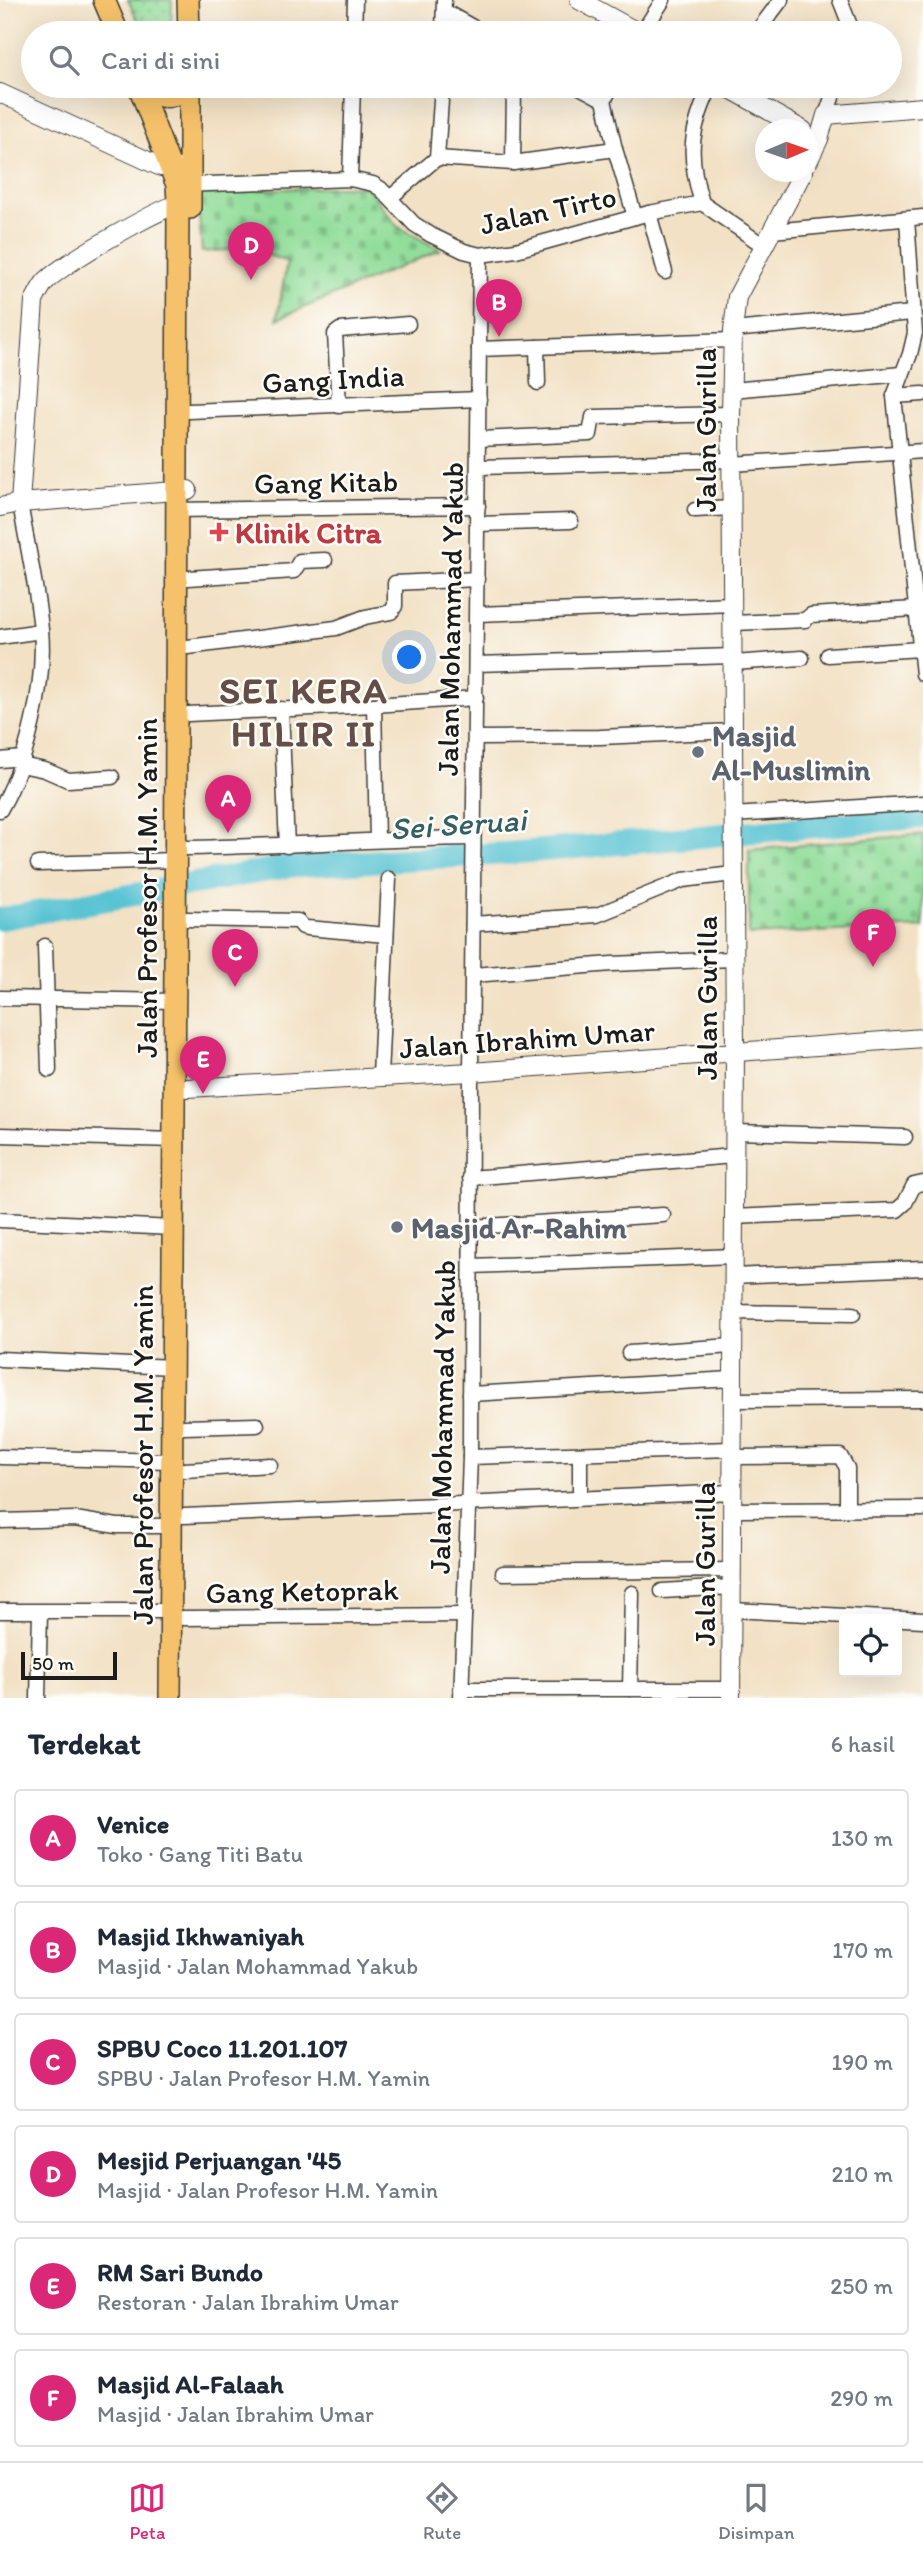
<!DOCTYPE html>
<html lang="id">
<meta charset="utf-8">
<style>
body{margin:0;font-family:Itim,sans-serif;background:#f2f2f3;color:#1f2937}
.controls{position:absolute;right:21px;bottom:21px;display:grid;overflow:hidden;border-radius:7px;box-shadow:0 7px 28px #0002}
.controls button{width:63px;height:63px;display:grid;place-items:center;padding:0;border:0;border-bottom:2px solid #e0e1e3;background:#fff;color:#1f2937;font:35px sans-serif}
.compass{position:absolute;left:755px;top:119px;width:63px;height:63px;border-radius:50%;background:#fff;box-shadow:0 7px 28px #0002;rotate:88deg}
.scale{position:absolute;left:21px;bottom:18px;width:96px;box-sizing:border-box;padding-left:7px;border:4px solid #1c1c1c;border-top:0;font-size:19px;line-height:24px;white-space:nowrap;color:#1c1c1c;-webkit-text-stroke:5px #fdfcf7;paint-order:stroke}
.you{position:absolute;left:410px;top:658px;width:24px;height:24px;margin:-18px;border:5px solid #fff;border-radius:50%;background:#1a73e8;box-shadow:0 0 0 10px #1a73e833}
.badge{display:grid;place-items:center;width:46px;height:46px;border-radius:50%;background:#db2777;color:#fff;font-size:23px;font-weight:700}
.pin{position:absolute;translate:-50% -58px;filter:drop-shadow(0 2px 4px #0008)}
.pin::after{content:'';position:absolute;top:37px;width:24px;height:21px;background:inherit;clip-path:polygon(0 0,100% 0,50% 100%)}
.list{margin:0;padding:0;list-style:none}
h2{display:flex;justify-content:space-between;align-items:center;height:91px;margin:0;padding:0 28px;font-size:30px}
h2 small{font-size:23px;font-weight:400;color:#747a83}
.list li{display:grid;grid-template-columns:46px 1fr auto;gap:21px;align-items:center;box-sizing:border-box;height:98px;margin:0 14px 14px;padding:0 14px;border:2px solid #e0e1e3;border-radius:7px}
.list b{display:block;font-size:26px;white-space:nowrap}
.list p{margin:0;font-size:23px;white-space:nowrap;color:#747a83}
.list em{font-size:23px;font-style:normal;color:#747a83}
.icon{flex:none;width:38px;height:38px;fill:none;stroke:currentColor;stroke-width:2;stroke-linecap:round;stroke-linejoin:round}
.map{position:relative;flex:none;width:923px;height:1698px;overflow:hidden}
.search{position:absolute;background:#fff;box-shadow:0 7px 28px #0002;left:21px;right:21px;top:21px;height:77px;display:flex;align-items:center;gap:18px;box-sizing:border-box;padding:0 24px;border-radius:38px;color:#747a83;font-size:26px}
.sheet{height:763px;background:#fff}
nav{display:flex;justify-content:space-around;align-items:center;box-sizing:border-box;height:98px;border-top:2px solid #e0e1e3;background:#fff;font-size:19px;color:#747a83}
nav a{display:grid;justify-items:center;gap:4px}
nav .on{color:#db2777}
.map>svg:first-child{display:block}
.grass{fill:url(#grass-dots);stroke:#567c5b;stroke-width:2}
.cemetery{fill:url(#cemetery-stones);stroke:#567c5b;stroke-width:2}
.lines{fill:none;stroke-linecap:round;stroke-linejoin:round}
.river{stroke:#58c3d3;stroke-width:23}
.minor-casing{stroke:#3c3a35;stroke-width:17}
.tertiary-casing{stroke:#3c3a35;stroke-width:20}
.primary-casing{stroke:#3c3a35;stroke-width:24}
.minor{stroke:#fff;stroke-width:14}
.tertiary{stroke:#fff;stroke-width:18}
.primary{stroke:#f5c16b;stroke-width:21}
.health-dot{fill:#e0444e;stroke:#fdfcf7;stroke-width:2.5}
.worship-dot{fill:#6b7280;stroke:#fdfcf7;stroke-width:2.5}
.labels{text-anchor:middle;dominant-baseline:central;stroke-width:5;stroke-linejoin:round;paint-order:stroke}
.street-label{font-size:30px;fill:#1c1c1c;stroke:#fdfcf7}
.health-label{font-size:30px;font-weight:bold;fill:#be3a42;stroke:#fdfcf7;text-anchor:start}
.worship-label{font-size:30px;font-weight:bold;fill:#5b616d;stroke:#fdfcf7;text-anchor:start}
.water-label{font-size:32px;font-style:italic;fill:#345f65;stroke:#fdfcf7}
.district-label{font-size:37px;font-weight:bold;letter-spacing:2px;fill:#654e48;stroke:#fdfcf7}
</style>
<div class="map">
<svg width="923" height="1698" viewBox="0 0 923 1698">
<defs>
<pattern id="grass-dots" width="8" height="8" patternUnits="userSpaceOnUse" patternTransform="scale(1.75)"><rect width="8" height="8" fill="#91dd9a"/><path d="M2 2h.1M6 6h.1" fill="none" stroke="#7cbd84" stroke-width="1.8" stroke-linecap="round"/></pattern>
<pattern id="cemetery-stones" width="16" height="16" patternUnits="userSpaceOnUse" patternTransform="scale(1.75)"><rect width="16" height="16" fill="#91dd9a"/><path d="M2 7V4a2 2 0 0 1 4 0v3zM10 15v-3a2 2 0 0 1 4 0v3z" fill="#7cbd84"/></pattern>
</defs>
<rect width="100%" height="100%" fill="#fdfcf7"/>
<filter id="ink" filterUnits="userSpaceOnUse"><feTurbulence type="fractalNoise" baseFrequency=".0143" numOctaves="2"/><feDisplacementMap in="SourceGraphic" scale="14" xChannelSelector="R" yChannelSelector="G"/><feConvolveMatrix kernelMatrix="1 2 1 2 8 2 1 2 1" color-interpolation-filters="sRGB"/></filter>
<filter id="wash" filterUnits="userSpaceOnUse"><feTurbulence type="fractalNoise" baseFrequency=".00686" numOctaves="4" result="noise"/><feDisplacementMap in="SourceGraphic" scale="28" xChannelSelector="R" yChannelSelector="G"/><feGaussianBlur stdDeviation="1.57" result="paint"/><feColorMatrix in="noise" values="0 0 0 0 0 0 0 0 0 0 0 0 0 0 0 0 0 1.4 0 .05"/><feComposite in="paint" operator="in"/></filter>
<g filter="url(#wash)">
<rect width="100%" height="100%" fill="#f2e1c4"/>
<path class="grass" d="M128 0H172L171 33H144Z"/>
<g class="cemetery">
<path d="M366 186 397 226 440 250 277 319 287 262 250 248 202 252 197 192Z"/>
<path d="M923 834V927L749 935V850Z"/>
</g>
<g class="lines">
<path class="river" d="M0 919 291 866 513 853 923 817"/>
</g>
</g>
<g filter="url(#ink)">
<g class="lines">
<defs>
<g id="minor">
<path d="M840 0 853 33"/>
<path d="M444 11 483 33"/>
<path d="M354 33 355 0"/>
<path d="M443 33 444 0"/>
<path d="M642 33 663 0"/>
<path d="M756 33 781 0"/>
<path d="M578 86 604 100"/>
<path d="M612 86 604 100 615 149 635 217"/>
<path d="M711 86C690 130 687 155 702 203L764 246"/>
<path d="M826 115 836 86"/>
<path d="M437 158 513 163 615 149"/>
<path d="M513 163 514 86"/>
<path d="M350 179 353 86"/>
<path d="M182 185 350 179 373 184 381 189 414 224 431 235 464 251 480 255 516 250 649 213 702 203"/>
<path d="M391 197 437 158 442 86"/>
<path d="M649 213 665 272"/>
<path d="M907 219 915 333 910 354 894 396 923 674"/>
<path d="M772 231 923 217"/>
<path d="M733 330 912 313"/>
<path d="M537 347 538 383"/>
<path d="M479 349 732 340"/>
<path d="M732 390 901 374"/>
<path d="M894 396 923 394"/>
<path d="M339 406 335 334 340 330 408 324"/>
<path d="M189 411 479 399"/>
<path d="M479 439 590 434 593 417 731 414"/>
<path d="M732 464 923 451"/>
<path d="M479 467 732 460"/>
<path d="M175 510 478 506"/>
<path d="M695 510 732 508"/>
<path d="M478 524 571 521"/>
<path d="M188 578 294 571 300 561 325 560"/>
<path d="M477 614 733 604"/>
<path d="M733 623 805 620 811 615 916 609"/>
<path d="M0 637 41 631"/>
<path d="M188 647 336 628 365 617 391 612 395 606V583L477 579"/>
<path d="M828 655 920 649"/>
<path d="M733 663 802 658"/>
<path d="M476 664 733 656"/>
<path d="M374 705 377 839"/>
<path d="M281 709 287 846"/>
<path d="M188 714 374 705 476 698"/>
<path d="M476 738 600 737 733 731"/>
<path d="M0 760 23 758"/>
<path d="M21 765 45 770 68 780 112 777"/>
<path d="M0 810C27 764 46 683 41 630 37 587 27 545 20 503"/>
<path d="M733 815 923 803"/>
<path d="M187 848C283 846 378 839 473 838"/>
<path d="M38 864 176 860"/>
<path d="M187 919 298 921 303 927 307 928 386 935"/>
<path d="M473 924 597 915 683 880 733 874"/>
<path d="M45 946 49 1070"/>
<path d="M473 975 612 964 733 959"/>
<path d="M0 998 176 1001"/>
<path d="M380 1077 389 879"/>
<path d="M734 1132 905 1137"/>
<path d="M0 1135 175 1140"/>
<path d="M470 1178 733 1156"/>
<path d="M733 1217 897 1210 905 1203 914 1185 923 1183"/>
<path d="M0 1220 174 1228"/>
<path d="M471 1227 663 1215"/>
<path d="M471 1266 734 1256"/>
<path d="M733 1276 923 1268"/>
<path d="M732 1312 853 1314"/>
<path d="M629 1353 732 1346"/>
<path d="M0 1359 173 1367"/>
<path d="M470 1394 732 1379"/>
<path d="M733 1400 923 1399"/>
<path d="M184 1427 257 1425"/>
<path d="M580 1454V1498"/>
<path d="M0 1457 172 1461"/>
<path d="M470 1457 732 1449"/>
<path d="M732 1457 840 1456 847 1468V1509"/>
<path d="M184 1470 270 1465"/>
<path d="M734 1510 923 1509"/>
<path d="M184 1516 733 1492"/>
<path d="M0 1521 75 1519 117 1526H172"/>
<path d="M503 1573 732 1570"/>
<path d="M662 1591 732 1587"/>
<path d="M732 1610 923 1620"/>
<path d="M0 1611H171"/>
<path d="M183 1618 464 1615"/>
<path d="M461 1689H731"/>
<path d="M630 1689 632 1593"/>
<path d="M38 1698 40 1612"/>
<path d="M461 1698 470 1457 471 1072 480 255"/>
</g>
<g id="tertiary">
<path d="M579 0 639 33"/>
<path d="M725 86 803 130"/>
<path d="M0 93 161 167 179 168"/>
<path d="M808 162 819 139 826 115 923 107"/>
<path d="M20 503 34 301C37 295 41 287 45 282 63 263 165 204 190 200"/>
<path d="M0 507 20 503 188 490"/>
<path d="M187 1088 471 1072 923 1038"/>
<path d="M731 1698 735 1052 731 414 733 330 737 297 803 172"/>
</g>
<g id="primary">
<path d="M104 0 118 33"/>
<path d="M188 0 189 33"/>
<path d="M139 86 177 185 178 202C174 701 177 1199 170 1698"/>
<path d="M190 86V208"/>
<path d="M140 89C158 96 171 103 184 86"/>
</g>
</defs>
<use href="#minor" class="minor-casing"/>
<use href="#tertiary" class="tertiary-casing"/>
<use href="#primary" class="primary-casing"/>
<use href="#minor" class="minor"/>
<use href="#tertiary" class="tertiary"/>
<use href="#primary" class="primary"/>
</g>
</g>
<path class="health-dot" d="M215.5 521.5h7v7h7v7h-7v7h-7v-7h-7v-7h7z"/>
<g class="worship-dot">
<circle cx="698" cy="752" r="7"/>
<circle cx="397" cy="1227" r="7"/>
</g>
<g class="labels">
<g class="street-label">
<text transform="translate(548 210) rotate(-12)">Jalan Tirto</text>
<text transform="translate(333 379) rotate(-3)">Gang India</text>
<text transform="translate(705 430) rotate(-90)">Jalan Gurilla</text>
<text transform="translate(326 482) rotate(-1)">Gang Kitab</text>
<text transform="translate(450 619) rotate(-89)">Jalan Mohammad Yakub</text>
<text transform="translate(146 888) rotate(-90)">Jalan Profesor H.M. Yamin</text>
<text transform="translate(706 998) rotate(-90)">Jalan Gurilla</text>
<text transform="translate(527 1039) rotate(-4)">Jalan Ibrahim Umar</text>
<text transform="translate(442 1417) rotate(-89)">Jalan Mohammad Yakub</text>
<text transform="translate(142 1455) rotate(-90)">Jalan Profesor H.M. Yamin</text>
<text transform="translate(704 1564) rotate(-90)">Jalan Gurilla</text>
<text transform="translate(302 1591) rotate(-1)">Gang Ketoprak</text>
</g>
<g class="health-label">
<text x="235" y="532">Klinik Citra</text>
</g>
<g class="worship-label">
<text x="712" y="735">Masjid<tspan x="712" dy="34">Al-Muslimin</tspan></text>
<text x="411" y="1227">Masjid Ar-Rahim</text>
</g>
<g class="water-label">
<text transform="translate(458 824) rotate(-4)">Sei Seruai</text>
</g>
<g class="district-label">
<text x="304" y="690">SEI KERA<tspan x="304" dy="43">HILIR II</tspan></text>
</g>
</g>
</svg>
<div class="controls">
<button><svg class="icon" aria-label="locate" viewBox="0 0 24 24"><circle cx="12" cy="12" r="6"/><path d="M12 2v4M12 18v4M2 12h4M18 12h4"/></svg></button>
</div>
<svg class="compass" viewBox="-18 -18 36 36"><path d="M0-13l5 13h-10z" fill="#e53935"/><path d="M0 13l5-13h-10z" fill="#747a83"/></svg>
<div class="scale">50 m</div>
<div class="you"></div>
<div class="pin badge" style="left:228px;top:833px">A</div>
<div class="pin badge" style="left:499px;top:337px">B</div>
<div class="pin badge" style="left:235px;top:987px">C</div>
<div class="pin badge" style="left:251px;top:280px">D</div>
<div class="pin badge" style="left:203px;top:1094px">E</div>
<div class="pin badge" style="left:873px;top:967px">F</div>
<div class="search"><svg class="icon" aria-label="search" viewBox="0 0 24 24"><circle cx="10" cy="10" r="6"/><path d="M15 15l6 6"/></svg>Cari di sini</div>
</div>
<section class="sheet">
<h2>Terdekat<small>6 hasil</small></h2>
<ul class="list">
<li><span class="badge">A</span><div><b>Venice</b><p>Toko · Gang Titi Batu</p></div><em>130 m</em></li>
<li><span class="badge">B</span><div><b>Masjid Ikhwaniyah</b><p>Masjid · Jalan Mohammad Yakub</p></div><em>170 m</em></li>
<li><span class="badge">C</span><div><b>SPBU Coco 11.201.107</b><p>SPBU · Jalan Profesor H.M. Yamin</p></div><em>190 m</em></li>
<li><span class="badge">D</span><div><b>Mesjid Perjuangan '45</b><p>Masjid · Jalan Profesor H.M. Yamin</p></div><em>210 m</em></li>
<li><span class="badge">E</span><div><b>RM Sari Bundo</b><p>Restoran · Jalan Ibrahim Umar</p></div><em>250 m</em></li>
<li><span class="badge">F</span><div><b>Masjid Al-Falaah</b><p>Masjid · Jalan Ibrahim Umar</p></div><em>290 m</em></li>
</ul>
</section>
<nav>
<a class="on"><svg class="icon" aria-label="map" viewBox="0 0 24 24"><path d="M3 6l6-2 6 2 6-2v14l-6 2-6-2-6 2zM9 4v14M15 6v14"/></svg>Peta</a>
<a><svg class="icon" aria-label="directions" viewBox="0 0 24 24"><path d="M12 3l9 9-9 9-9-9zM9 14v-3h6M13 9l2 2-2 2"/></svg>Rute</a>
<a><svg class="icon" aria-label="saved" viewBox="0 0 24 24"><path d="M7 4h10v16l-5-4-5 4z"/></svg>Disimpan</a>
</nav>
